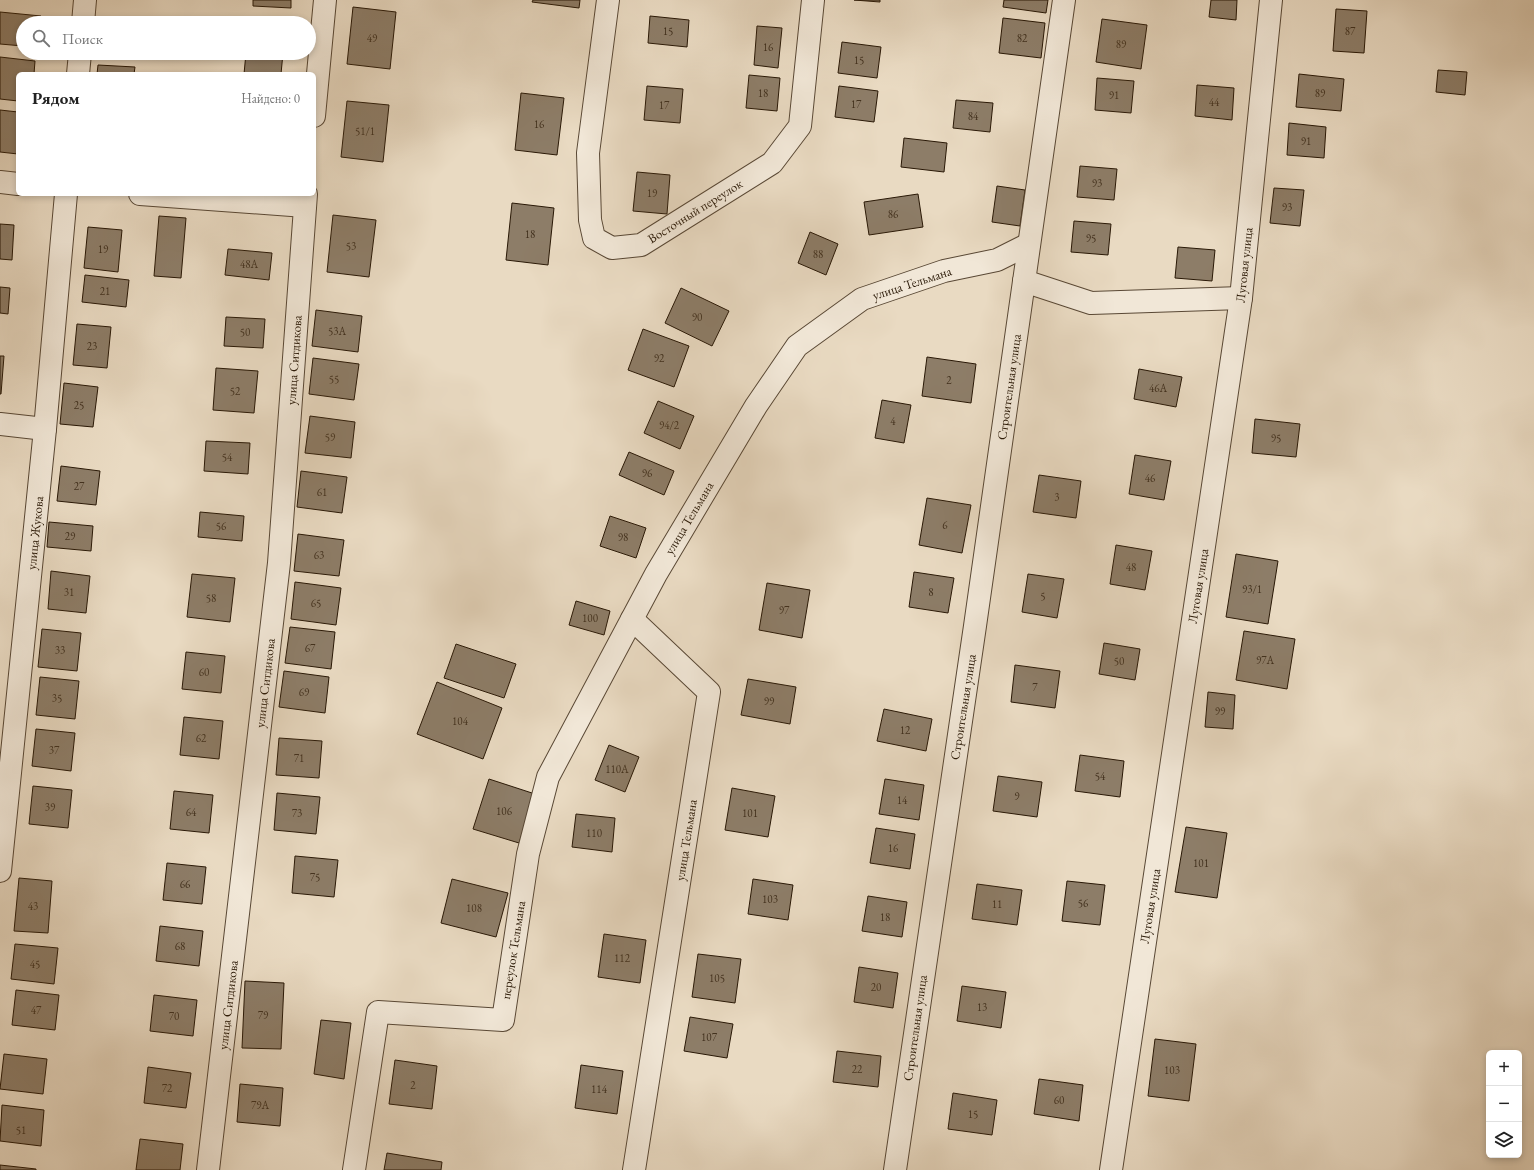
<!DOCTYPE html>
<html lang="ru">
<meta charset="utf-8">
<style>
body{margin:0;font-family:"EB Garamond",serif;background:#f2f2f2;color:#222}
.controls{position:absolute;right:12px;bottom:12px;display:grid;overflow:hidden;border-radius:6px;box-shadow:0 2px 6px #0003}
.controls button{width:36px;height:36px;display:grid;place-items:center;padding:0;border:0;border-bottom:1px solid #e0e0e0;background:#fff;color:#222;font:20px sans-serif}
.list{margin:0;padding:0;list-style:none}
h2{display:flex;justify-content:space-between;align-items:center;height:52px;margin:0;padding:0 16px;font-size:17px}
h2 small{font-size:13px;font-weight:400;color:#767676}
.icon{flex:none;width:22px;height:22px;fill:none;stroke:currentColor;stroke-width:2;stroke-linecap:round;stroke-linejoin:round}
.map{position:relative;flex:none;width:1534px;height:1170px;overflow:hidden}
.search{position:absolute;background:#fff;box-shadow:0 2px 6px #0003;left:16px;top:16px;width:300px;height:44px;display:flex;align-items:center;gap:10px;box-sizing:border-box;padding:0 14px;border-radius:22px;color:#767676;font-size:15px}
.panel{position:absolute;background:#fff;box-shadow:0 2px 6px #0003;left:16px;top:72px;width:300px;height:124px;border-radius:6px}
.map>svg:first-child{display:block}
.building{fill:#8d7d68;stroke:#291806}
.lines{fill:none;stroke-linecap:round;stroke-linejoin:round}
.minor-casing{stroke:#594835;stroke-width:24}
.minor{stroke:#f1e7d7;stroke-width:22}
.labels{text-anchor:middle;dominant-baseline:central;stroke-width:3.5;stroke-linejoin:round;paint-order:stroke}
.number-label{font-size:11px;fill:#42311e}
.street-label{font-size:13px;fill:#291806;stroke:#f1e7d7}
</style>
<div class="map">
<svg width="1534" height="1170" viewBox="0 0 1534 1170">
<rect width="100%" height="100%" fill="#e9dac2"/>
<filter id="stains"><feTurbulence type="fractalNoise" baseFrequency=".005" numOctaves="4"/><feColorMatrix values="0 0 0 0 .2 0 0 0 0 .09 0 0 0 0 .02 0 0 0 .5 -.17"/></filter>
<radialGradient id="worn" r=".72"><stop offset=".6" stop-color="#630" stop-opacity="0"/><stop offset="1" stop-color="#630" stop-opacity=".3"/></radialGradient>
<g class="building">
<path d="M253 0H291V8L253 6Z"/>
<path d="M533 0H580L579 8 532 2Z"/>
<path d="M854 0H880V2Z"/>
<path d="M1004 0H1048L1046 13 1003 7Z"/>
<path d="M1211 0H1237L1236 20 1209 17Z"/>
<path d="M353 7 396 12 390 69 347 64Z"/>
<path d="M1336 9 1367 11 1364 53 1333 51Z"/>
<path d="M0 12 41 16 40 23H23V46L0 44Z"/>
<path d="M650 16 689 20 687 47 648 43Z"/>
<path d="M1003 18 1045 23 1041 58 999 53Z"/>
<path d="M106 19 146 21V23H106Z"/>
<path d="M1102 19 1147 25 1141 69 1096 62Z"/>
<path d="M757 26 782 28 778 68 754 65Z"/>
<path d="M842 42 881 47 877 78 838 73Z"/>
<path d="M246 53H283L281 74H244Z"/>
<path d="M0 57 35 61 34 74H18V101L0 99Z"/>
<path d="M98 65 135 67 134 74H97Z"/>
<path d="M1438 70 1467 72 1465 95 1436 92Z"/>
<path d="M1299 74 1344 79 1341 111 1296 107Z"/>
<path d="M749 75 780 78 777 111 746 108Z"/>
<path d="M1097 78 1134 81 1131 113 1095 110Z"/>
<path d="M1197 85 1234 88 1232 120 1195 116Z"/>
<path d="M647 86 683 89 680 123 644 120Z"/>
<path d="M839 86 878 91 874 122 835 117Z"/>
<path d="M521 93 564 98 557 155 515 150Z"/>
<path d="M956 100 993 103 990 132 953 128Z"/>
<path d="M347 101 389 105 383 162 341 157Z"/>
<path d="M0 110 18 112V154L0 152Z"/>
<path d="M1289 123 1326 127 1324 158 1287 155Z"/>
<path d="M904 138 947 143 944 172 901 167Z"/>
<path d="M1080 166 1117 169 1114 200 1077 197Z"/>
<path d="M637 172 670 175 667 214 633 211Z"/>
<path d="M997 186 1025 190 1020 226 992 222Z"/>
<path d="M1274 188 1304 190 1300 226 1270 223Z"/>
<path d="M918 194 923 227 869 235 864 202Z"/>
<path d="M512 203 554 208 548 265 506 260Z"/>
<path d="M333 215 376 220 369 277 327 272Z"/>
<path d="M159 216 186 218 181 278 154 276Z"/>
<path d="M1074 221 1111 224 1108 255 1071 252Z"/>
<path d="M0 224 14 225 12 260 0 259Z"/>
<path d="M88 227 122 230 118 272 84 268Z"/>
<path d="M810 232 838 244 826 275 798 263Z"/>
<path d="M1178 247 1215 250 1212 281 1175 278Z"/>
<path d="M228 249 272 253 269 280 225 275Z"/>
<path d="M85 275 129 280 126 307 82 302Z"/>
<path d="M0 287 10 288 8 314 0 313Z"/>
<path d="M681 288 729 311 712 346 665 323Z"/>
<path d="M316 310 362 316 358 352 312 346Z"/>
<path d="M226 317 265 319 263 348 224 346Z"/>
<path d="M77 324 111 327 107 368 73 365Z"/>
<path d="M643 329 689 346 674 387 628 370Z"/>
<path d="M0 356H4L1 394H0Z"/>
<path d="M927 357 976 364 971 403 922 396Z"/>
<path d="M313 358 359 364 354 400 309 394Z"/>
<path d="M216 368 258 371 254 413 213 410Z"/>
<path d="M1139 369 1182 377 1176 407 1134 399Z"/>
<path d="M64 383 98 387 93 427 60 424Z"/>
<path d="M882 400 911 405 904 443 875 438Z"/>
<path d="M658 401 694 416 680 449 644 433Z"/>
<path d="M310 416 355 422 351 458 305 453Z"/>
<path d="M1255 419 1300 424 1296 457 1252 453Z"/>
<path d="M206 441 250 443 248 474 204 471Z"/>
<path d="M629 452 674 471 664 495 619 475Z"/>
<path d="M1135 455 1171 461 1164 500 1129 494Z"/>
<path d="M61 466 100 471 96 505 57 501Z"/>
<path d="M301 471 347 477 342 513 297 507Z"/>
<path d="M1039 475 1081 481 1076 518 1033 512Z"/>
<path d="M927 498 971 505 962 553 919 545Z"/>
<path d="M200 512 244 516 242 541 198 537Z"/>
<path d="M610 516 646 528 636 558 600 546Z"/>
<path d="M49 522 93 526 91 551 47 547Z"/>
<path d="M298 534 344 540 339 576 294 571Z"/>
<path d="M1116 545 1152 551 1145 590 1110 584Z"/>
<path d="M1236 554 1278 561 1268 624 1226 617Z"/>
<path d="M51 571 90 576 86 613 48 609Z"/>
<path d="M914 572 954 578 948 613 909 607Z"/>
<path d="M192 574 235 578 230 622 187 617Z"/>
<path d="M1028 574 1064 579 1057 618 1022 612Z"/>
<path d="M295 582 341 588 336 625 291 619Z"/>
<path d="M767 583 810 590 802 638 759 630Z"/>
<path d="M576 601 610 611 604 635 569 625Z"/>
<path d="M290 627 335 632 331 669 285 663Z"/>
<path d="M42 629 81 633 77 671 38 667Z"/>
<path d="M1244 631 1295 639 1287 689 1236 680Z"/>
<path d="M1104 643 1140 649 1135 680 1099 674Z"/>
<path d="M456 644 516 664 504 698 444 678Z"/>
<path d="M186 652 225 656 221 693 182 689Z"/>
<path d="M1015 665 1060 671 1055 708 1011 702Z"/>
<path d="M284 671 329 677 325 713 279 707Z"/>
<path d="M40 677 79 681 75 719 36 715Z"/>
<path d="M748 679 796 687 790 724 741 715Z"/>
<path d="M437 682 502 708 483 759 417 734Z"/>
<path d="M1208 692 1235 695 1233 729 1205 727Z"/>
<path d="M884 709 932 719 926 751 877 741Z"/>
<path d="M184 717 223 721 219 759 180 755Z"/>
<path d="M36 729 75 733 71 771 32 766Z"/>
<path d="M279 738 322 741 319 778 276 775Z"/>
<path d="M609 745 639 757 625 792 595 780Z"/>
<path d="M1080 755 1124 761 1120 797 1075 791Z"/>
<path d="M998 776 1042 782 1037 817 993 811Z"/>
<path d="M489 779 535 794 519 843 473 829Z"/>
<path d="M885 779 924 785 919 820 879 814Z"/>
<path d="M33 786 72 790 68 828 29 824Z"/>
<path d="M732 788 775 796 768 837 725 830Z"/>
<path d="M174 791 213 795 209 833 170 829Z"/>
<path d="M277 793 320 797 316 834 274 830Z"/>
<path d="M576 814 615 818 612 852 572 847Z"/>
<path d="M1186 827 1227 833 1217 898 1175 892Z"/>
<path d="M876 828 915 834 910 869 870 863Z"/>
<path d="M295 856 338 860 334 897 292 893Z"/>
<path d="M167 863 206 867 202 904 163 900Z"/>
<path d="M19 878 52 881 48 933 14 931Z"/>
<path d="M452 879 508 893 496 937 441 923Z"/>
<path d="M753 879 793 885 788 920 748 914Z"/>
<path d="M1067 881 1105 885 1100 925 1062 921Z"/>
<path d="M977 884 1022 890 1017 925 972 919Z"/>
<path d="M868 896 907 902 902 937 862 931Z"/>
<path d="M160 926 203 931 199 966 156 961Z"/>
<path d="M604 934 646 940 640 983 598 977Z"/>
<path d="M15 944 58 948 54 984 11 979Z"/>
<path d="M698 954 741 959 735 1003 692 997Z"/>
<path d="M859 967 898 973 893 1008 854 1002Z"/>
<path d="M245 981 284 983 281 1049 242 1048Z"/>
<path d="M962 986 1006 992 1001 1028 957 1021Z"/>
<path d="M16 990 59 995 55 1030 12 1025Z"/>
<path d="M154 995 197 1000 193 1036 150 1031Z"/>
<path d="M690 1017 733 1024 727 1058 684 1051Z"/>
<path d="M321 1020 351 1023 344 1079 314 1074Z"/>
<path d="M1155 1039 1196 1044 1189 1101 1148 1096Z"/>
<path d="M837 1051 881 1056 878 1087 833 1082Z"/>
<path d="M4 1054 47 1059 43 1094 0 1089Z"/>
<path d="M395 1060 437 1066 432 1109 389 1104Z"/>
<path d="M581 1065 623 1071 617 1114 575 1108Z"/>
<path d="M148 1067 191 1073 186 1108 144 1103Z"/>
<path d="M1039 1079 1083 1085 1079 1121 1034 1114Z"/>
<path d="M240 1084 283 1088 280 1126 237 1122Z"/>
<path d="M953 1093 997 1100 992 1135 948 1129Z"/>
<path d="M2 1105 44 1110 41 1146 0 1141Z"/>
<path d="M140 1139 183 1144 180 1170H136Z"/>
<path d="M387 1153 442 1162 441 1170H384Z"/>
<path d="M0 1165 36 1169V1170H0Z"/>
</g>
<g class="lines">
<defs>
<g id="minor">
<path d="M608 0 588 153 590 220 594 238 612 248 641 245 772 163 800 126 813 0"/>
<path d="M83 23 85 0"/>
<path d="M78 74 80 53"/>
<path d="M314 116 325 0"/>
<path d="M0 182 18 184"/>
<path d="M140 194 305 206"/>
<path d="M1024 281 1091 303 1241 298"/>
<path d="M0 424 45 429"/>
<path d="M632 619 709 692 634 1170"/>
<path d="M0 871 45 429 66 194"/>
<path d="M208 1170 279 563 306 194"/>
<path d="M354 1170 378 1012 503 1020 528 854 548 777 656 574 756 406 797 346 862 299 944 271 997 260 1029 244"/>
<path d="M895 1170 975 626 1064 0"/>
<path d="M1111 1170 1241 298 1271 0"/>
</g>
</defs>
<use href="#minor" class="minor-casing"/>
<use href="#minor" class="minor"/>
</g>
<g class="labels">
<g class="number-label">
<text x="668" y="31">15</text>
<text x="1350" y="31">87</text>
<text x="372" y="38">49</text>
<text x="1022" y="38">82</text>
<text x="1121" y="44">89</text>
<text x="768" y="47">16</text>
<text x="859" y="60">15</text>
<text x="763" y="93">18</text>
<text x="1320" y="93">89</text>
<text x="1114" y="95">91</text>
<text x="1214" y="102">44</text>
<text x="856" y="104">17</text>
<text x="664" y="105">17</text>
<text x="973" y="116">84</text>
<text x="539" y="124">16</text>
<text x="365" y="131">51/1</text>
<text x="1306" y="141">91</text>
<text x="1097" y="183">93</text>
<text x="652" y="193">19</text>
<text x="1287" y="207">93</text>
<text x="893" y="214">86</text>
<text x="530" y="234">18</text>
<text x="1091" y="238">95</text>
<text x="351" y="246">53</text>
<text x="103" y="249">19</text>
<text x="818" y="254">88</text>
<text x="249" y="264">48А</text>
<text x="105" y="291">21</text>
<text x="697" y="317">90</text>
<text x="337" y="331">53А</text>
<text x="245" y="332">50</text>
<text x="92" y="346">23</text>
<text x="659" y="358">92</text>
<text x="334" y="379">55</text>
<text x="949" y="380">2</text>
<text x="1158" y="388">46А</text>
<text x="235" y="391">52</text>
<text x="79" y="405">25</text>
<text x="893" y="421">4</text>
<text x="669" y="425">94/2</text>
<text x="330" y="437">59</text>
<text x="1276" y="438">95</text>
<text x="227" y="457">54</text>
<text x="647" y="473">96</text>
<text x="1150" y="478">46</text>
<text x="79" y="486">27</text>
<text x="322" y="492">61</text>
<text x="1057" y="497">3</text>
<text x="945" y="525">6</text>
<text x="221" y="526">56</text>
<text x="70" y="536">29</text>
<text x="623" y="537">98</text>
<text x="319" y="555">63</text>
<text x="1131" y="567">48</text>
<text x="1252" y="589">93/1</text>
<text x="69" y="592">31</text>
<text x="931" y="592">8</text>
<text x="1043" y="596">5</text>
<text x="211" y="598">58</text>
<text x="316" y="603">65</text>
<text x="784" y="610">97</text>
<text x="590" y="618">100</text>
<text x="310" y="648">67</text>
<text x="60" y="650">33</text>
<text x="1265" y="660">97А</text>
<text x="1119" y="661">50</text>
<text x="204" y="672">60</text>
<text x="1035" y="687">7</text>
<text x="304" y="692">69</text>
<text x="57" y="698">35</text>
<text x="769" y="701">99</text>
<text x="1220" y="711">99</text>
<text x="460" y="721">104</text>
<text x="905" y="730">12</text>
<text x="201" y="738">62</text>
<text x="54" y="750">37</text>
<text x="299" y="758">71</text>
<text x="617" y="769">110А</text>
<text x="1100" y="776">54</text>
<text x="1017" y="796">9</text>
<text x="902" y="800">14</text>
<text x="50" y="807">39</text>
<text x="504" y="811">106</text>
<text x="191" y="812">64</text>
<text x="297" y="813">73</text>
<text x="750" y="813">101</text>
<text x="594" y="833">110</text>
<text x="893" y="848">16</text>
<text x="1201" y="863">101</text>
<text x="315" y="877">75</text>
<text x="185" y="884">66</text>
<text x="770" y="899">103</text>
<text x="1083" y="903">56</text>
<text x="997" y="904">11</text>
<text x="33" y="906">43</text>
<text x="474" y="908">108</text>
<text x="885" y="917">18</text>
<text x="180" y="946">68</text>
<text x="622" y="958">112</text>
<text x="35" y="964">45</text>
<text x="717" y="978">105</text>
<text x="876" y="987">20</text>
<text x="982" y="1007">13</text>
<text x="36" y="1010">47</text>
<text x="263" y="1015">79</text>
<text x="174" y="1016">70</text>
<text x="709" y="1037">107</text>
<text x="857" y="1069">22</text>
<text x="1172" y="1070">103</text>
<text x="413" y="1085">2</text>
<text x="167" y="1088">72</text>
<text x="599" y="1089">114</text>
<text x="1059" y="1100">60</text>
<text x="260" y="1105">79А</text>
<text x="973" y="1114">15</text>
<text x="21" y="1130">51</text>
</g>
<g class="street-label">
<text transform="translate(695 211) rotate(-32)">Восточный переулок</text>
<text transform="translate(1244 265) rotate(-84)">Луговая улица</text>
<text transform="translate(912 283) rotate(-18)">улица Тельмана</text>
<text transform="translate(294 360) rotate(-86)">улица Ситдикова</text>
<text transform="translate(1009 387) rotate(-82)">Строительная улица</text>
<text transform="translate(689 518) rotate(-59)">улица Тельмана</text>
<text transform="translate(35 533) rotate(-84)">улица Жукова</text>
<text transform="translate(1198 586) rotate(-81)">Луговая улица</text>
<text transform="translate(265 683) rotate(-83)">улица Ситдикова</text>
<text transform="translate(963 707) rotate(-81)">Строительная улица</text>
<text transform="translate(686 840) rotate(-81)">улица Тельмана</text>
<text transform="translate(1150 906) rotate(-81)">Луговая улица</text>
<text transform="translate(513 950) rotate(-81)">переулок Тельмана</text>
<text transform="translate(228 1005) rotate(-83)">улица Ситдикова</text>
<text transform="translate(915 1028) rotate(-82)">Строительная улица</text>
</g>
</g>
<rect width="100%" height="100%" filter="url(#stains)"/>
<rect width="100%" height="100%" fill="url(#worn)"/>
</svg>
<div class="controls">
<button>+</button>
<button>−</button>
<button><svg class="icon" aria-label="layers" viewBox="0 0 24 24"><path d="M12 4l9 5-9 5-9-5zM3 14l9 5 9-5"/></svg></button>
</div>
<div class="search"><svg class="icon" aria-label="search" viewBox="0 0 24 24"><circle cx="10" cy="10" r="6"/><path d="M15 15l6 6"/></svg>Поиск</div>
<section class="panel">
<h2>Рядом<small>Найдено: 0</small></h2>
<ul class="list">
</ul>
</section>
</div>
